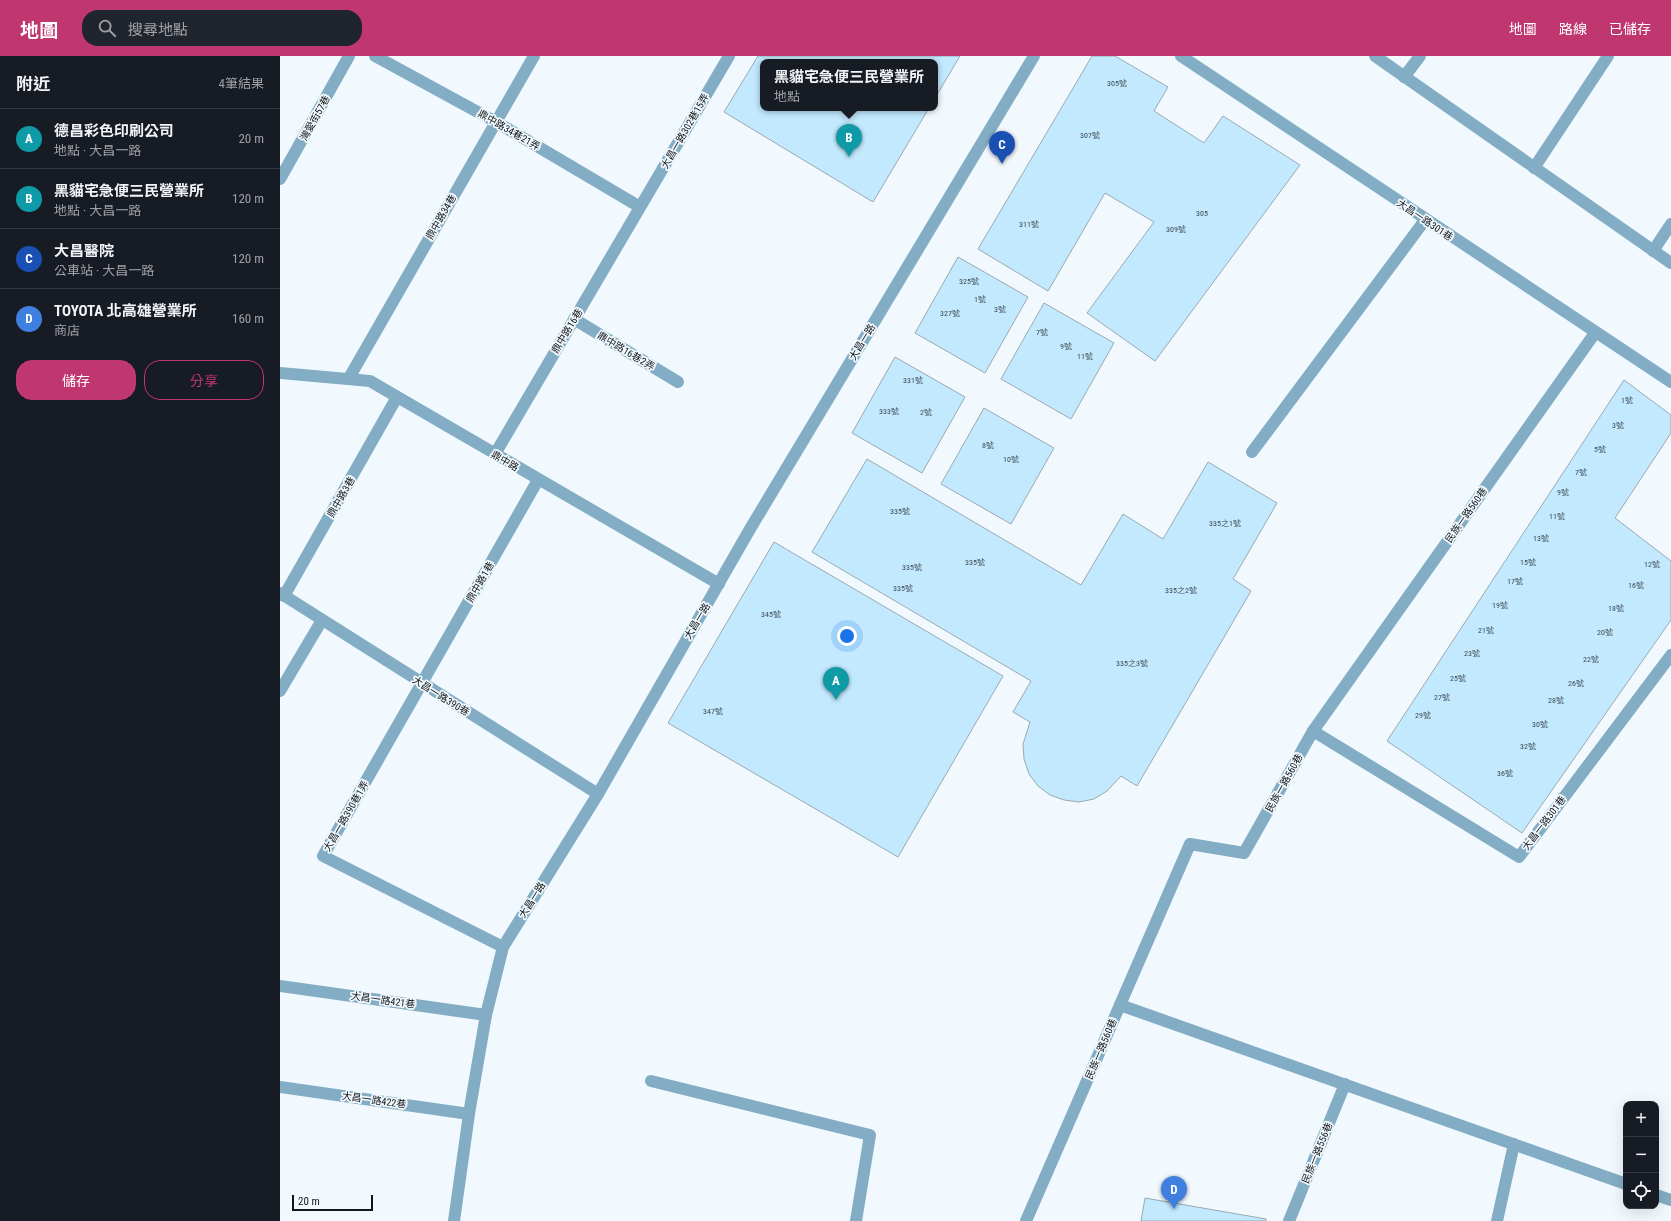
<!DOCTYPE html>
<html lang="zh-TW">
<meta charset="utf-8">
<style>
body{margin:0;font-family:"Roboto Condensed","Noto Sans TC",sans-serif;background:#20242c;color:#f1f3f6}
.controls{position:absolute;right:12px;bottom:12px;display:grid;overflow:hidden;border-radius:8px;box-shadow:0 4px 16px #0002}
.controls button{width:36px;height:36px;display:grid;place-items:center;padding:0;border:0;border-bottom:1px solid #363941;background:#171b24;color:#f1f3f6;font:20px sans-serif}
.scale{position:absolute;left:12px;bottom:10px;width:81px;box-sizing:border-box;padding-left:4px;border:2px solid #111619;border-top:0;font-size:11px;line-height:14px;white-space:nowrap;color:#111619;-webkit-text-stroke:3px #f1f9fe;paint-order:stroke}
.you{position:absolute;left:567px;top:580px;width:14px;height:14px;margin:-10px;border:3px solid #fff;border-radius:50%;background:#1a73e8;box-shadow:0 0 0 6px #1a73e833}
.badge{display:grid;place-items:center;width:26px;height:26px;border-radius:50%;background:#c0366f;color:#fff;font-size:13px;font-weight:700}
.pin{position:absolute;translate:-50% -33px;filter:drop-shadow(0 1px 2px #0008)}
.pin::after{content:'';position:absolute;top:21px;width:14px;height:12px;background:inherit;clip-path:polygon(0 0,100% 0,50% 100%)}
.popup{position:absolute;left:480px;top:3px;width:178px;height:52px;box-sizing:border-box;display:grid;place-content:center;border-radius:8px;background:#171b24;filter:drop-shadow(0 1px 3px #0005);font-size:13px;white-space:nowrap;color:#9ea1a6}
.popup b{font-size:15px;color:#f1f3f6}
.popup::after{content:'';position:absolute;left:50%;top:100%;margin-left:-8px;border:8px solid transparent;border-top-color:#171b24}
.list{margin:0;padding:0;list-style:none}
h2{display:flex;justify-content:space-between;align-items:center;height:52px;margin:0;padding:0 16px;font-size:17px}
h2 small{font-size:13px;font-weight:400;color:#9ea1a6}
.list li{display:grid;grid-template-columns:26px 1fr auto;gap:12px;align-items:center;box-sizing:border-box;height:60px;padding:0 16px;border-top:1px solid #363941}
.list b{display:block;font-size:15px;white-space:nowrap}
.list p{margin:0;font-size:13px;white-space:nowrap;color:#9ea1a6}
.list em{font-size:13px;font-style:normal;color:#9ea1a6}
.actions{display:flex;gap:8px;padding:12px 16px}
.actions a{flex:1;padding:9px 0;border:1px solid #c0366f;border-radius:16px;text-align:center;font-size:14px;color:#c0366f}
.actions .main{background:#c0366f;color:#fff}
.icon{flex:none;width:22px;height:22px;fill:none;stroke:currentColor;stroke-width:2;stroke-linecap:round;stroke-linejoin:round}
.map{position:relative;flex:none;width:1391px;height:1165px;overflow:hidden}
header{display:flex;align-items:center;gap:24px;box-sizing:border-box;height:56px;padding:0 20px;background:#c0366f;color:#fff}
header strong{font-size:19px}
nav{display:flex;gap:22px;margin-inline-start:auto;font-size:14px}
.search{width:280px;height:36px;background:#20242c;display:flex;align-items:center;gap:10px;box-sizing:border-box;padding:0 14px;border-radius:16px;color:#9ea1a6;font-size:15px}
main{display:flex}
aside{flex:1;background:#171b24}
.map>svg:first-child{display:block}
.building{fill:#c2e9fe;stroke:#9ba9b0}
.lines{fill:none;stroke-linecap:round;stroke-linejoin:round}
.service{stroke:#83adc4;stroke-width:12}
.minor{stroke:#83adc4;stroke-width:12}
.tertiary{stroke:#83adc4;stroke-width:12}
.labels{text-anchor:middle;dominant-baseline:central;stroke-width:3.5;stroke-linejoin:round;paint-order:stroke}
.number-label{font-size:8px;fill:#3d4b52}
.street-label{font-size:10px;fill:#111619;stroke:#f1f9fe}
</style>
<header>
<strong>地圖</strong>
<div class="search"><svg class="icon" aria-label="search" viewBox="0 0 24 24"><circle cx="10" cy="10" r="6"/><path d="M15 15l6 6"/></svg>搜尋地點</div>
<nav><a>地圖</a><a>路線</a><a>已儲存</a></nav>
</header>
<main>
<aside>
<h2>附近<small>4筆結果</small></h2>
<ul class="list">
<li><span class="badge" style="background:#0f9aa8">A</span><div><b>德昌彩色印刷公司</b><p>地點 · 大昌一路</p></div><em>20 m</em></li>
<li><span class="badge" style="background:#0f9aa8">B</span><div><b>黑貓宅急便三民營業所</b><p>地點 · 大昌一路</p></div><em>120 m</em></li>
<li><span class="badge" style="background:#1a4fb4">C</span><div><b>大昌醫院</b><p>公車站 · 大昌一路</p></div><em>120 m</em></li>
<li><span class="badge" style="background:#3f7fe0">D</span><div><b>TOYOTA 北高雄營業所</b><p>商店</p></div><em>160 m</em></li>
</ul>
<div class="actions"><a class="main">儲存</a><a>分享</a></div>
</aside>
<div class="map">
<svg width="1391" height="1165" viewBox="0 0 1391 1165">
<rect width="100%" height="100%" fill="#f1f9fe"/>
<g class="building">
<path d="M478 0H680L655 42V6H483V52H649L593 146 444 56Z"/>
<path d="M812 0H835L888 31 874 55 924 87 943 60 1020 109 875 305 807 257 874 166 825 137 768 235 698 193Z"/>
<path d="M678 201 748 241 705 317 635 277Z"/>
<path d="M764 247 834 287 791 363 721 323Z"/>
<path d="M615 301 685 341 642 417 572 377Z"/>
<path d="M1344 324 1391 359V377L1335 462 1391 505V564L1242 777 1107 685Z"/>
<path d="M704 352 774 392 731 468 661 428Z"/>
<path d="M587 403 801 529 843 458 883 483 928 406 997 447 953 523 971 535 857 730 841 720 827 735 814 743 799 746 784 744 770 739 758 730 749 718 744 703 743 688 750 666 733 656 751 625 532 496Z"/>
<path d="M494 486 723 620 618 801 388 667Z"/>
<path d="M865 1142 986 1163V1165H861Z"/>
</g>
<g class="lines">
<g class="service">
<path d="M95 0 216 66 360 151"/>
<path d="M901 0 1391 326"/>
<path d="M1095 0 1391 207"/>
<path d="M1124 21 1140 0"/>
<path d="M1254 112 1328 0"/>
<path d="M0 123 69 0"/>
<path d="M1373 195 1391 168"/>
<path d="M294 263 398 326"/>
<path d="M69 322 254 0"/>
<path d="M972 396 1145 164"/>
<path d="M215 398 449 0"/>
<path d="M0 537 318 738"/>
<path d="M4 540 117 341"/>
<path d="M0 635 42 564"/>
<path d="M1033 675 1239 801 1391 599"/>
<path d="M223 891 43 800 258 424"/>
<path d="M0 930 206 959"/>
<path d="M840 949 1346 1128"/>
<path d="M371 1025 590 1079 576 1165"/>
<path d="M0 1031 189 1058"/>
<path d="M1376 1139 1391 1144"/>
<path d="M746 1165 910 788 964 797 1033 675 1315 277"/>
<path d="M1009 1165 1065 1028"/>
<path d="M1217 1165 1234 1088"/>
</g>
<path class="minor" d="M174 1165 189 1058 206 959 223 891 318 738 470 473 754 0"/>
<path class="tertiary" d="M0 317 90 325 439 528"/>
</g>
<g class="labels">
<g class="number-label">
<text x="837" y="27">305號</text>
<text x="810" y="79">307號</text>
<text x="922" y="157">305</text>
<text x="749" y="168">311號</text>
<text x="896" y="173">309號</text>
<text x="689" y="225">325號</text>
<text x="700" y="243">1號</text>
<text x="720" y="253">3號</text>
<text x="670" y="257">327號</text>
<text x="762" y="276">7號</text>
<text x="786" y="290">9號</text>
<text x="805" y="300">11號</text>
<text x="633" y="324">331號</text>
<text x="1347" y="344">1號</text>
<text x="609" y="355">333號</text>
<text x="646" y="356">2號</text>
<text x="1338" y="369">3號</text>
<text x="708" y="389">8號</text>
<text x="1320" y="393">5號</text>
<text x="731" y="403">10號</text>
<text x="1301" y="416">7號</text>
<text x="1283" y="436">9號</text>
<text x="620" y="455">335號</text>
<text x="1277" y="460">11號</text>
<text x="945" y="467">335之1號</text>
<text x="1261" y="482">13號</text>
<text x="695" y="506">335號</text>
<text x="1248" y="506">15號</text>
<text x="1372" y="508">12號</text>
<text x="632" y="511">335號</text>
<text x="1235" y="525">17號</text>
<text x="1356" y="529">16號</text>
<text x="623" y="532">335號</text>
<text x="901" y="534">335之2號</text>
<text x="1220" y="549">19號</text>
<text x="1336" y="552">18號</text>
<text x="491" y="558">345號</text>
<text x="1206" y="574">21號</text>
<text x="1325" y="576">20號</text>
<text x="1192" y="597">23號</text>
<text x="1311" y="603">22號</text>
<text x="852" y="607">335之3號</text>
<text x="1178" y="622">25號</text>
<text x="1296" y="627">26號</text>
<text x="1162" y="641">27號</text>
<text x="1276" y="644">28號</text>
<text x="433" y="655">347號</text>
<text x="1143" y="659">29號</text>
<text x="1260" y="668">30號</text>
<text x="1248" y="690">32號</text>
<text x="1225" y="717">36號</text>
</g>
<g class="street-label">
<text transform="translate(35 62) rotate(-61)">灣愛街57巷</text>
<text transform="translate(229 74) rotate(30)">鼎中路34巷21弄</text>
<text transform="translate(405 75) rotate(-60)">大昌一路302巷15弄</text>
<text transform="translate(161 161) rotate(-60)">鼎中路34巷</text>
<text transform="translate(1145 164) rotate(34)">大昌一路301巷</text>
<text transform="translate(287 275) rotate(-59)">鼎中路16巷</text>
<text transform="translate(582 286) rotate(-59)">大昌一路</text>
<text transform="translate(346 295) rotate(31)">鼎中路16巷2弄</text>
<text transform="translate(225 405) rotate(30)">鼎中路</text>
<text transform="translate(61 441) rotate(-60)">鼎中路3巷</text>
<text transform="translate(1186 459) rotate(-55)">民族一路560巷</text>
<text transform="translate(200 526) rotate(-60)">鼎中路1巷</text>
<text transform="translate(417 565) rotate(-59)">大昌一路</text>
<text transform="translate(161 640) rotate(32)">大昌一路390巷</text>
<text transform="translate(1004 727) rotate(-61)">民族一路560巷</text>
<text transform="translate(66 760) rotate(-60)">大昌一路390巷1弄</text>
<text transform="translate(1264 767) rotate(-53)">大昌一路301巷</text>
<text transform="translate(252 844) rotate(-58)">大昌一路</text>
<text transform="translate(103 944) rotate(8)">大昌一路421巷</text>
<text transform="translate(821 993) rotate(-67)">民族一路560巷</text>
<text transform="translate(94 1044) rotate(8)">大昌一路422巷</text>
<text transform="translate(1037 1097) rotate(-68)">民族一路556巷</text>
</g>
</g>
</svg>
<div class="controls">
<button>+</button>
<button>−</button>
<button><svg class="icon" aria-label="locate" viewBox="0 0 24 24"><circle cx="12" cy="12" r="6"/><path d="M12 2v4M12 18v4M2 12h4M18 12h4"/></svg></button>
</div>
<div class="scale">20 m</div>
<div class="you"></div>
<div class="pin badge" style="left:556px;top:644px;background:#0f9aa8">A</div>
<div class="pin badge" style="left:569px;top:101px;background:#0f9aa8">B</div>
<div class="popup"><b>黑貓宅急便三民營業所</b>地點</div>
<div class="pin badge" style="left:722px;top:108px;background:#1a4fb4">C</div>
<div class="pin badge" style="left:894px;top:1153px;background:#3f7fe0">D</div>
</div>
</main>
